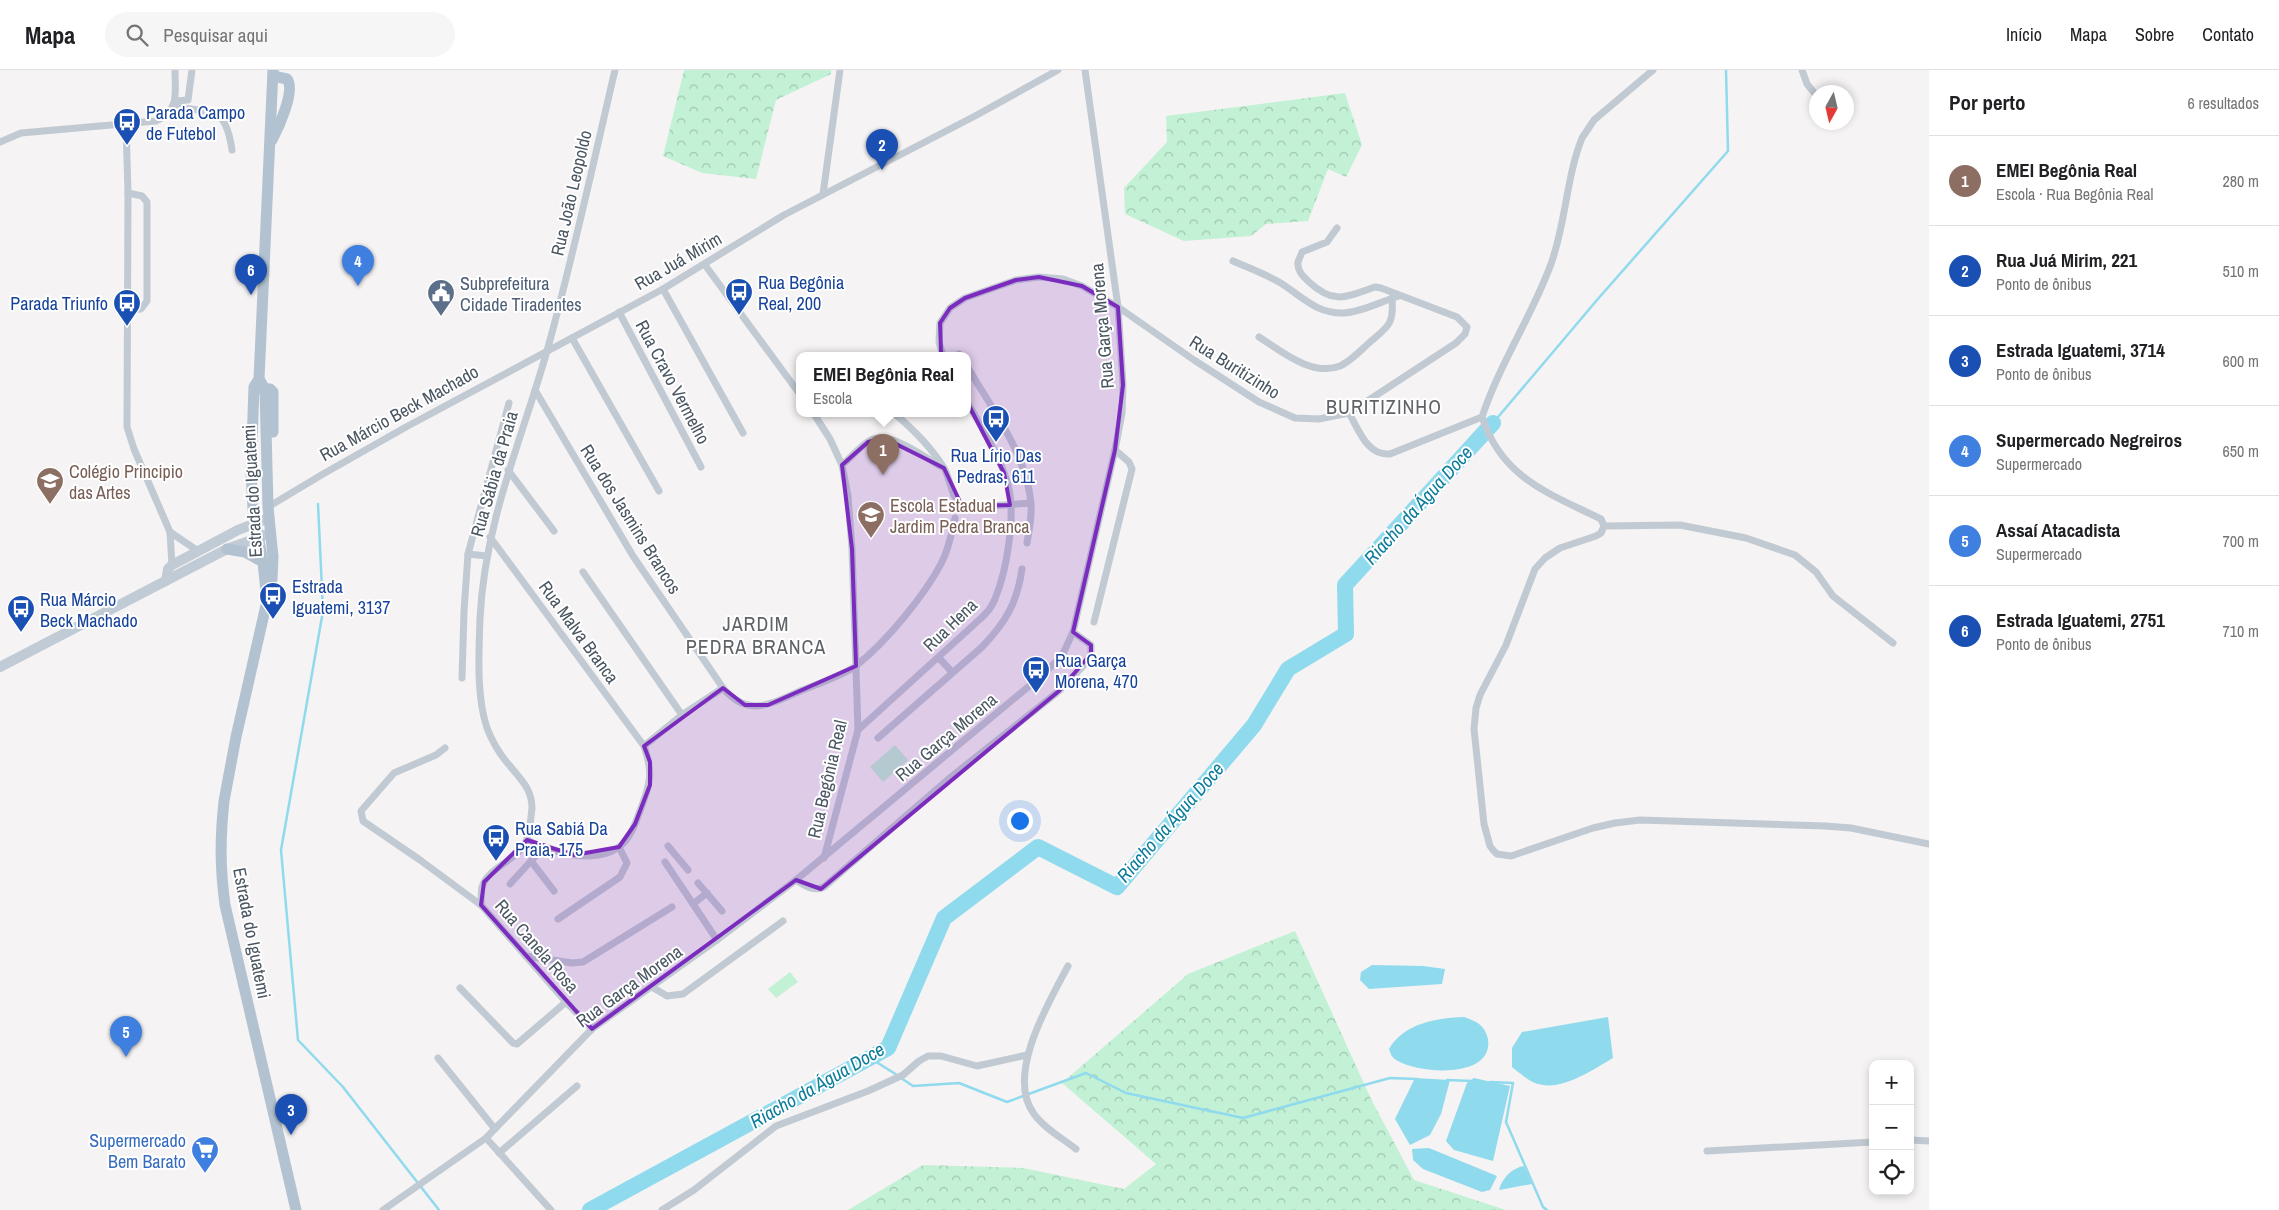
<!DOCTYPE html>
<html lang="pt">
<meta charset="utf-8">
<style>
body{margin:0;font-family:"Archivo Narrow",sans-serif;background:#f6f6f6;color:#202124}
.controls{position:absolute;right:15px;bottom:15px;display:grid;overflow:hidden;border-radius:10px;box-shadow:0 2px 8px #0003}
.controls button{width:45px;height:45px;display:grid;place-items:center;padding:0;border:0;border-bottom:1px solid #e0e0e0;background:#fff;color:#202124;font:25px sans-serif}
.compass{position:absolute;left:1809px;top:15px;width:45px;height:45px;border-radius:50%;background:#fff;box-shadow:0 2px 8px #0003;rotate:188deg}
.you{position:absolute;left:1019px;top:750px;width:18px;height:18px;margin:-12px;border:4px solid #fff;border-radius:50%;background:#1a73e8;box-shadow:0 0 0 8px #1a73e833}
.badge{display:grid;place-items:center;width:32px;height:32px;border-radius:50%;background:#db2777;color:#fff;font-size:16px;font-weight:700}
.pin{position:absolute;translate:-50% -41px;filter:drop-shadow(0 1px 2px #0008)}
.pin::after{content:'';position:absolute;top:26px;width:18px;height:15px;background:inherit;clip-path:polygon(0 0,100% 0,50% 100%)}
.popup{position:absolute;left:796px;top:282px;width:175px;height:65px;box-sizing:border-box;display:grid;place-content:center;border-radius:10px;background:#fff;filter:drop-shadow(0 1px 4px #0005);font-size:16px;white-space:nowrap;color:#757577}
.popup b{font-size:19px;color:#202124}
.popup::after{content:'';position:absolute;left:50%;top:100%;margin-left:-10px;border:10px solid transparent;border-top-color:#fff}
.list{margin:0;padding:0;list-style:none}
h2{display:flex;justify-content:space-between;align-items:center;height:65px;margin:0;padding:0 20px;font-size:21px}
h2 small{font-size:16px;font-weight:400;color:#757577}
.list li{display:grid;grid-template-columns:32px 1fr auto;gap:15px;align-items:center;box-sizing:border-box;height:90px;padding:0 20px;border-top:1px solid #e0e0e0}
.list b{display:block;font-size:19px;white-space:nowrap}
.list p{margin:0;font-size:16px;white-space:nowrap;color:#757577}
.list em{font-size:16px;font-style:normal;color:#757577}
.icon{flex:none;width:28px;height:28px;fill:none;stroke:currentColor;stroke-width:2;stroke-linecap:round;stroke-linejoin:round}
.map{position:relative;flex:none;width:1929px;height:1140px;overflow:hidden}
header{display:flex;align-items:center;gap:30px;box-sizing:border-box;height:70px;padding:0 25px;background:#fff;border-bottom:1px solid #e0e0e0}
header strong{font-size:24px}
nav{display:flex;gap:28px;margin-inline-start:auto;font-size:18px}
.search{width:350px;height:45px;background:#f6f6f6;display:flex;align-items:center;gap:12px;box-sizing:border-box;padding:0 18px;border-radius:28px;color:#757577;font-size:19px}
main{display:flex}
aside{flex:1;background:#fff}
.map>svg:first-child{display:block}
.forest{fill:url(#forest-crowns)}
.garden{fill:#c3f1d5}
.water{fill:#90daee}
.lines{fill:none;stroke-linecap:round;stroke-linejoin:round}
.stream{stroke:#90daee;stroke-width:2.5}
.river{stroke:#90daee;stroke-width:16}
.street{stroke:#c1cad2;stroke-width:7}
.secondary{stroke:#c1cbd6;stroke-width:10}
.primary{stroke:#b3c2d1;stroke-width:11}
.marked{fill:#7b2cbf;fill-opacity:0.2;stroke:#7b2cbf;stroke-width:4;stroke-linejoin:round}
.labels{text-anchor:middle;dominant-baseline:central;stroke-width:4;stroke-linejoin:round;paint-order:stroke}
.transit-label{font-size:18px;fill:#164399;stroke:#fff;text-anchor:start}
.street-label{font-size:18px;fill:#4a5661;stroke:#fff}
.service-label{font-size:18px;fill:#4e5e75;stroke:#fff;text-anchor:start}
.education-label{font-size:18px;fill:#785e54;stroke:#fff;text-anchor:start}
.shop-label{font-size:18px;fill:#366cbe;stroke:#fff;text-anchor:end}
.water-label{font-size:19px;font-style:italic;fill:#0c7c9b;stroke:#fff}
.quarter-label{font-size:20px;letter-spacing:1px;fill:#5f6368;stroke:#fff}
</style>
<header>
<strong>Mapa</strong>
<div class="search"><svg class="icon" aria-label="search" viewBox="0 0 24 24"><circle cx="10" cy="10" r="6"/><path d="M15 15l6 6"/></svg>Pesquisar aqui</div>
<nav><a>Início</a><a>Mapa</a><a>Sobre</a><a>Contato</a></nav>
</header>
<main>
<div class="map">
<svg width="1929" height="1140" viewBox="0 0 1929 1140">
<defs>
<pattern id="forest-crowns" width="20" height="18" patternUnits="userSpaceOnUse" patternTransform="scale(1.25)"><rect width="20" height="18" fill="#c3f1d5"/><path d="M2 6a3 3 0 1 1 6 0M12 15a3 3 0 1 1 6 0" fill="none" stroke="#a0c6b0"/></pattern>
</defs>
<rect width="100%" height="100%" fill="#f5f3f3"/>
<g class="forest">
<path d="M684 0H831V4L776 30 756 109 702 103 663 86Z"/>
<path d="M1345 23 1362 75 1346 107 1328 99 1308 151 1266 154 1251 166 1184 171 1125 144 1124 118 1167 72 1166 46Z"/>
<path d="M1295 861 1371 1029 1414 1110 1506 1140H848L923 1095 1023 1098 1124 1119 1156 1094 1062 1013 1188 904Z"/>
</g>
<g class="garden">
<path d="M895 675 908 690 883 712 870 697Z"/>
<path d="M790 902 798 912 776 928 768 919Z"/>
</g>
<g class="water">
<path d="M1372 895 1423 896 1445 899 1442 914 1369 919 1360 910 1361 902Z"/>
<path d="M1464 947C1476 951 1485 955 1488 969 1494 1009 1420 1004 1398 991 1392 988 1391 985 1389 979 1404 953 1437 948 1464 947Z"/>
<path d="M1608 947 1613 988C1592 1000 1563 1021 1538 1014 1528 1011 1520 1003 1512 997V978L1522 962Z"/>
<path d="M1415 1008 1450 1010 1441 1044 1430 1065 1410 1075 1395 1049Z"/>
<path d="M1474 1008 1510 1016 1493 1091 1454 1080 1446 1071 1467 1013Z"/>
<path d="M1429 1078 1497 1106 1490 1120 1482 1122 1423 1099 1413 1090 1412 1079Z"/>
<path d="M1524 1096 1532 1114 1499 1120C1502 1108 1512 1098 1524 1096Z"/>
</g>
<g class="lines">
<g class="stream">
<path d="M1493 353 1597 230 1728 81 1726 0"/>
<path d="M318 434 323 541 281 780 298 970 343 1017 439 1140"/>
<path d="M870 988 897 1005"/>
<path d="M901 1008 913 1016 959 1013 1007 1032 1086 1003 1126 1023 1243 1048 1390 1008 1417 1009"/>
<path d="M1447 1010 1472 1011"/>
<path d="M1490 1012 1513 1013 1506 1052 1543 1137 1547 1140"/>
</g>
<path class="river" d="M590 1140 888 978 944 848 1038 777 1117 817 1254 655 1288 599 1346 564 1345 515 1493 353"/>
<g class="street">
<path d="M1653 0 1594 50 1582 68C1566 108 1566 153 1551 194 1532 246 1500 293 1482 347 1502 408 1548 423 1601 449L1604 456 1601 463 1596 466 1560 478 1545 488 1535 499 1506 575 1480 625 1476 638 1474 659 1484 754 1490 776 1493 780 1497 784 1511 786 1593 758 1615 753 1640 750 1825 756 1851 758 1929 774"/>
<path d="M1802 0 1807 14 1816 25"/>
<path d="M175 31 188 30 192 0"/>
<path d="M173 36C211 45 225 32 232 80"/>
<path d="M126 55 128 123 127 357 134 379 170 462 172 495"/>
<path d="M0 72 21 63 156 51C180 41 175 22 175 0"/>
<path d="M823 124 840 0"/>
<path d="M1233 191C1249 198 1265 204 1279 212 1302 226 1316 244 1344 243 1362 242 1382 231 1399 226"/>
<path d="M705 195 799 323"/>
<path d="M663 219 743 363"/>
<path d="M127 240 141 239 147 231V132L142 126 128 123"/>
<path d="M619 242 701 397"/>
<path d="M1259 267C1281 281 1312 307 1340 296 1351 291 1361 280 1370 272 1389 256 1394 254 1392 228"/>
<path d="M572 268 659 421"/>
<path d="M959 284 961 286"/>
<path d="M943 286 939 272 940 253 950 238 965 228 1016 210 1039 207 1063 209 1082 216 1118 237 1194 290 1259 332 1295 348 1319 349 1349 343 1456 273 1465 264 1467 257 1457 247 1381 218 1375 217C1346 227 1334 235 1309 212 1303 206 1297 201 1298 192L1302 182 1327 172 1337 158"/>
<path d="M967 296C991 338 1028 385 1031 435 1032 448 1029 460 1027 473"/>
<path d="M535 320 633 486 723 618C747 647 769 635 798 622 814 615 845 605 857 595 886 572 925 525 942 492 949 478 952 462 955 448"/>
<path d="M1349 343C1359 360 1367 386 1390 384L1482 347"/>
<path d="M814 344 830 369 842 395 848 426 852 479 858 660 824 788"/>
<path d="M895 344C914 360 931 377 944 398 951 410 951 428 962 436L977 437 1031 433"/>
<path d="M842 395C851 388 859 377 869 371 888 359 923 386 940 396"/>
<path d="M508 400 554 461"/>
<path d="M268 437 323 404 406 357 663 219 784 145 975 46 1058 0"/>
<path d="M1604 456 1680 455 1746 468 1795 485 1816 502 1833 526 1893 573"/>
<path d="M170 462 198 481"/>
<path d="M490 467 644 676C653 702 651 712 641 738 636 751 631 769 619 777 595 795 550 782 527 770"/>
<path d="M468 484 487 486"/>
<path d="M583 502 682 645"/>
<path d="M1094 552 1132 399 1129 392 1115 380"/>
<path d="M939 588 952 602"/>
<path d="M462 608 464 541 468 484 509 333"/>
<path d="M858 660 979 550C986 544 992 537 995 529 1007 500 1016 445 1008 415 1000 386 982 358 967 332"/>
<path d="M878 668 982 577C1006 552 1017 533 1022 499"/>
<path d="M644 676 682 645 723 618"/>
<path d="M445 678 436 685 394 703 361 741 363 751 420 790 481 835 566 932 592 959"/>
<path d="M668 776 688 800"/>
<path d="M531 791 543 778"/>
<path d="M665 792 717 870"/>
<path d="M796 810C805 816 814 822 824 817L951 707 1059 621 1085 594 1091 584V575L1073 562"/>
<path d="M698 813 722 841"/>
<path d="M510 814 531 791 554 821"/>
<path d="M693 834 707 823"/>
<path d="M481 835C481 829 481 823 482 817 488 796 519 791 527 769 530 761 531 747 532 738 532 719 521 710 510 696 501 686 492 671 487 658 476 625 479 582 480 548 485 451 521 372 547 281 573 188 593 94 615 0"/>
<path d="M558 849 620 807 627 793 619 777"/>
<path d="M526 886 572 893 583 892 672 837"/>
<path d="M1068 896C1049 932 1005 1005 1034 1044 1044 1058 1062 1068 1076 1079"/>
<path d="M652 917 667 926 683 924 783 851"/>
<path d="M460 918 513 973 517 974 566 932"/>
<path d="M438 988 495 1059"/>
<path d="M486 1068 551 1140"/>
<path d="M1910 1070 1929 1071"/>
<path d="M1707 1081 1873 1072"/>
<path d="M499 1083 577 1016"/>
<path d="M383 1140 486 1068 592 959 717 870 796 810 1040 607 1062 586 1073 562 1115 380 1122 343 1123 315 1118 237 1085 0"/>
<path d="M662 1140 694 1120 776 1056 868 1021 903 1005 919 991 928 986H941L977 996 1027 985"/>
</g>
<g class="secondary">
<path d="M166 511 168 499 172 495 238 460 269 448"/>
<path d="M0 597 227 479 265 465"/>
</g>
<g class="primary">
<path d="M272 70C278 59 296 20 287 9L273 6"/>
<path d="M259 309 265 319 268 437 273 487 272 509 236 667 224 731C220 769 220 797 225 835L296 1140"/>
<path d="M258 318 270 319 273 322V362"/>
<path d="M227 479 245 482 263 492"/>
<path d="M266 522 263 492 253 439 251 402 254 317 259 309 273 0"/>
</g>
</g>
<path class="marked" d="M1039 207 1082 216 1118 237 1123 315 1115 380 1073 562 1091 575V584L1059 621 821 819 796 810 592 959 481 835 484 812 527 770 574 785 619 777 635 754 650 715V692L644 676 723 618 745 635H768L856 596 852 479 842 395 868 372 884 368 944 398 962 436 1010 435 1004 403 941 282 940 253 950 238 965 228 1016 210Z"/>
<defs>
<symbol id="bus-pin" viewBox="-11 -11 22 30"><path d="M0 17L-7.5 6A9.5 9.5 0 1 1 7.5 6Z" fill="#1a4fb4" stroke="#fff"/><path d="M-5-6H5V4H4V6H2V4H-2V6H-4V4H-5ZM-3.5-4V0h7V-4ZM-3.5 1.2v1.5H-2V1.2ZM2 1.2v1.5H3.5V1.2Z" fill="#fff"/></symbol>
<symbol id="civic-pin" viewBox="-11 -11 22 30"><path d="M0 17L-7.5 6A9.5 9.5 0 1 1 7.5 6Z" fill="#5c6f8a" stroke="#fff"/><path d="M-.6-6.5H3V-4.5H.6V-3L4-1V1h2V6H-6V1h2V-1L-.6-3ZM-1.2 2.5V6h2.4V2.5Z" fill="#fff"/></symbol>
<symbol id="school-pin" viewBox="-11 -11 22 30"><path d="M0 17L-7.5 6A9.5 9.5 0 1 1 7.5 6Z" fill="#8d6e63" stroke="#fff"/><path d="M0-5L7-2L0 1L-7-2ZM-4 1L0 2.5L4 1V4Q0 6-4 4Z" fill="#fff"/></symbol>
<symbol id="supermarket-pin" viewBox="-11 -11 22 30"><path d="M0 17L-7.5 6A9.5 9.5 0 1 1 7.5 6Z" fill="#3f7fe0" stroke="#fff"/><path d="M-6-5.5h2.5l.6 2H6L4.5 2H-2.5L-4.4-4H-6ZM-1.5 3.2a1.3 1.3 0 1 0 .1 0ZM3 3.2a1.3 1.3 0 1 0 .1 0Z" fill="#fff"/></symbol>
</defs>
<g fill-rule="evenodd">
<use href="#bus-pin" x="111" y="36" width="32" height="43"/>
<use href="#bus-pin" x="723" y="206" width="32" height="43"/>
<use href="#civic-pin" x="425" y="207" width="32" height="43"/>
<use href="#bus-pin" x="111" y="217" width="32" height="43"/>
<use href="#bus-pin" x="980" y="333" width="32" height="43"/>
<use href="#school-pin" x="34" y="395" width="32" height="43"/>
<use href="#school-pin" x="855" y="429" width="32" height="43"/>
<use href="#bus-pin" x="257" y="510" width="32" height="43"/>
<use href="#bus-pin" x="5" y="523" width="32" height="43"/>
<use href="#bus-pin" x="1020" y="584" width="32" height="43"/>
<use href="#bus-pin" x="480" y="752" width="32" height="43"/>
<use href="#supermarket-pin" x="189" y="1064" width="32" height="43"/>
</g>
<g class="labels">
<g class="transit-label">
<text x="146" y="42">Parada Campo<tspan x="146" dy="21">de Futebol</tspan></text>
<text x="758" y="212">Rua Begônia<tspan x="758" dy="21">Real, 200</tspan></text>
<text x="108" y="233" text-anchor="end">Parada Triunfo</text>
<text x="996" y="385" text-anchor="middle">Rua Lírio Das<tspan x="996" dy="21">Pedras, 611</tspan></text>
<text x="292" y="516">Estrada<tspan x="292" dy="21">Iguatemi, 3137</tspan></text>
<text x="40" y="529">Rua Márcio<tspan x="40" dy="21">Beck Machado</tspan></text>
<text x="1055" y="590">Rua Garça<tspan x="1055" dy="21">Morena, 470</tspan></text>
<text x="515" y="758">Rua Sabiá Da<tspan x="515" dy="21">Praia, 175</tspan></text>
</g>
<g class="street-label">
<text transform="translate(571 123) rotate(-77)">Rua João Leopoldo</text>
<text transform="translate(678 191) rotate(-30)">Rua Juá Mirim</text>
<text transform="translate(1102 256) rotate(-95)">Rua Garça Morena</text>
<text transform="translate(1235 297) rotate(32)">Rua Buritizinho</text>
<text transform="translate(673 312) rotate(62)">Rua Cravo Vermelho</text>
<text transform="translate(399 343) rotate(-29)">Rua Márcio Beck Machado</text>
<text transform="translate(494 404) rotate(-74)">Rua Sábia da Praia</text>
<text transform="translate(252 421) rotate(-93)">Estrada do Iguatemi</text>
<text transform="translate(631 449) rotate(58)">Rua dos Jasmins Brancos</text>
<text transform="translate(950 555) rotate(-44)">Rua Hena</text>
<text transform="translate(579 562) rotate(54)">Rua Malva Branca</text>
<text transform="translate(946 667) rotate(-40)">Rua Garça Morena</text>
<text transform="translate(827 709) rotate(-77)">Rua Begônia Real</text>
<text transform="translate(252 863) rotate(79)">Estrada do Iguatemi</text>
<text transform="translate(537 876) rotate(49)">Rua Canela Rosa</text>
<text transform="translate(629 916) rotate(-36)">Rua Garça Morena</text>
</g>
<g class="service-label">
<text x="460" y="213">Subprefeitura<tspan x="460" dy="21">Cidade Tiradentes</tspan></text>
</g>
<g class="education-label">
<text x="69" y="401">Colégio Principio<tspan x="69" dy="21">das Artes</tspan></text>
<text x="890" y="435">Escola Estadual<tspan x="890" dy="21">Jardim Pedra Branca</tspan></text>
</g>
<g class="shop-label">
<text x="186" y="1070">Supermercado<tspan x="186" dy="21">Bem Barato</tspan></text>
</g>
<g class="water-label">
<text transform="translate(1418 435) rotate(-48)">Riacho da Água Doce</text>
<text transform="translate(1170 752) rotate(-49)">Riacho da Água Doce</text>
<text transform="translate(817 1015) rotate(-30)">Riacho da Água Doce</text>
</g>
<g class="quarter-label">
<text x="1384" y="336">BURITIZINHO</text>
<text x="756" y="553">JARDIM<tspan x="756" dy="23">PEDRA BRANCA</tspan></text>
</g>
</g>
</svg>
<div class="controls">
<button>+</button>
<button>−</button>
<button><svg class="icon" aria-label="locate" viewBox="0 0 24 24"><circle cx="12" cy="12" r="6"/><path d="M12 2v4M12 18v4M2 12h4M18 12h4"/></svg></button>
</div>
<svg class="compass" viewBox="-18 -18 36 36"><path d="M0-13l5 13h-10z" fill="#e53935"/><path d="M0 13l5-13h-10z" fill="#757577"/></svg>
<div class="you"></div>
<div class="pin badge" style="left:883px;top:405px;background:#8d6e63">1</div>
<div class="popup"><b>EMEI Begônia Real</b>Escola</div>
<div class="pin badge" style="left:882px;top:100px;background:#1a4fb4">2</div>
<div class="pin badge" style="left:291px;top:1065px;background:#1a4fb4">3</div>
<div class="pin badge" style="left:358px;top:216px;background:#3f7fe0">4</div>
<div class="pin badge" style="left:126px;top:987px;background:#3f7fe0">5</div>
<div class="pin badge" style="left:251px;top:225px;background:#1a4fb4">6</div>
</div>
<aside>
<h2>Por perto<small>6 resultados</small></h2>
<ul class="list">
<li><span class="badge" style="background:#8d6e63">1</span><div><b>EMEI Begônia Real</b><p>Escola · Rua Begônia Real</p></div><em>280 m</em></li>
<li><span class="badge" style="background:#1a4fb4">2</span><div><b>Rua Juá Mirim, 221</b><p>Ponto de ônibus</p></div><em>510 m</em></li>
<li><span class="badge" style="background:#1a4fb4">3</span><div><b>Estrada Iguatemi, 3714</b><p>Ponto de ônibus</p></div><em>600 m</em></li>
<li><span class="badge" style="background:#3f7fe0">4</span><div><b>Supermercado Negreiros</b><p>Supermercado</p></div><em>650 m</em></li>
<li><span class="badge" style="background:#3f7fe0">5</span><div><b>Assaí Atacadista</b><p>Supermercado</p></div><em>700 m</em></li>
<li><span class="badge" style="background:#1a4fb4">6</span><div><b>Estrada Iguatemi, 2751</b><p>Ponto de ônibus</p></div><em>710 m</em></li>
</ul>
</aside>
</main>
